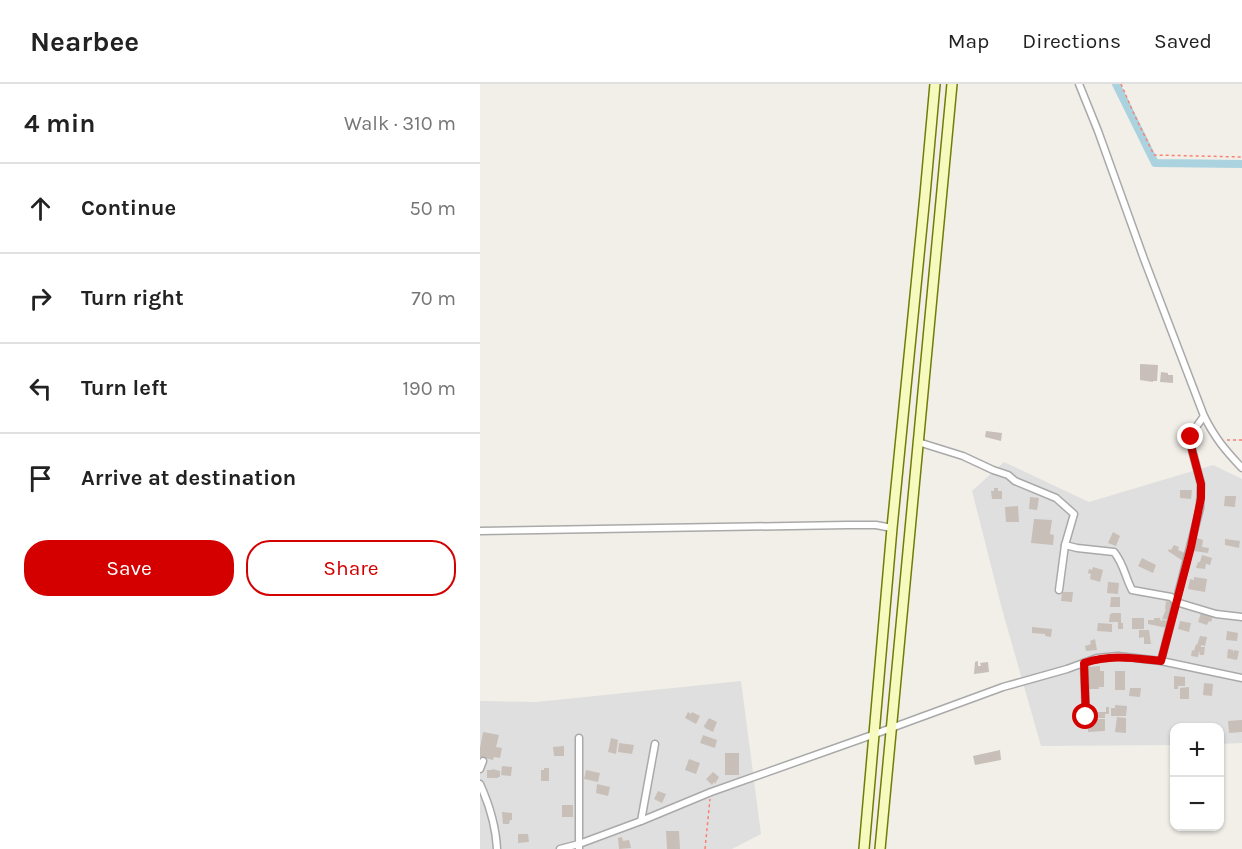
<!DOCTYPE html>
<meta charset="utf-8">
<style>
body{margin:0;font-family:Karla,sans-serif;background:#f6f6f6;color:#222}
.controls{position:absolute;right:18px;bottom:18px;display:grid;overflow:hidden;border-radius:12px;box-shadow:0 2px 4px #0004}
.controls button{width:54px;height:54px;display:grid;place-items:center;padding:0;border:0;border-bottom:2px solid #e0e0e0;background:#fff;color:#222;font:30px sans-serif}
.stop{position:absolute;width:18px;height:18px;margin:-14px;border:4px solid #d40000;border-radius:50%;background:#fff}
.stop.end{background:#d40000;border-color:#fff;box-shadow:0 2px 6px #0008}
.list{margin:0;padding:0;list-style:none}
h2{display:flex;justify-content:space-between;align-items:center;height:78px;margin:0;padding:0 24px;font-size:26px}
h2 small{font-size:20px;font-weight:400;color:#767676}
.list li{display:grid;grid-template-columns:39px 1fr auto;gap:18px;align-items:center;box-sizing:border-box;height:90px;padding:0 24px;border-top:2px solid #e0e0e0}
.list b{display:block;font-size:22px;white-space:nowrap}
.list em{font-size:20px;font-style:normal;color:#767676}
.actions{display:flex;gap:12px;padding:18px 24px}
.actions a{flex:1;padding:14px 0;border:2px solid #d40000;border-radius:24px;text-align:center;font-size:21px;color:#d40000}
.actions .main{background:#d40000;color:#fff}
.icon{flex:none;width:33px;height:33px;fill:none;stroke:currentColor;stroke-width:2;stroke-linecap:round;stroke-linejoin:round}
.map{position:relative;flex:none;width:762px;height:765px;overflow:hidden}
header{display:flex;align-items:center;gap:36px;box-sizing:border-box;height:84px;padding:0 30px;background:#fff;border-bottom:2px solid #e0e0e0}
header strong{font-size:28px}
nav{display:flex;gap:33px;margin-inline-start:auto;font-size:21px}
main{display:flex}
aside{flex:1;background:#fff}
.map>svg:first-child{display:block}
.residential{fill:#e0dfdf}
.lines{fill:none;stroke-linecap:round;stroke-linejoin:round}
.canal{stroke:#aad3df;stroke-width:8}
.building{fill:#c7bfb8}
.street-casing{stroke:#a9a9a9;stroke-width:9}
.secondary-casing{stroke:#707d05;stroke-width:12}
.path{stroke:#fa8072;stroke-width:1.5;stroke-dasharray:3 3;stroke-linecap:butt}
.street{stroke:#fff;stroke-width:6}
.secondary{stroke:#f7fabf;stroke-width:9}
.route{stroke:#d40000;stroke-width:8}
</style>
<header>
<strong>Nearbee</strong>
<nav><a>Map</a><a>Directions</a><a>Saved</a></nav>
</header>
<main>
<aside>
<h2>4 min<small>Walk · 310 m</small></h2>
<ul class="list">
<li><svg class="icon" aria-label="ahead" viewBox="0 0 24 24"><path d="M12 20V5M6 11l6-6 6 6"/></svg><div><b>Continue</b></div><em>50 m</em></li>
<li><svg class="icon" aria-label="right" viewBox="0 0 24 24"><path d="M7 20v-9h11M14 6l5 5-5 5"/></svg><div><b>Turn right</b></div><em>70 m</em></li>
<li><svg class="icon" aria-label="left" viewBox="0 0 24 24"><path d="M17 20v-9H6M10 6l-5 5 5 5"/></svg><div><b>Turn left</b></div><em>190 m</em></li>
<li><svg class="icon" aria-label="arrive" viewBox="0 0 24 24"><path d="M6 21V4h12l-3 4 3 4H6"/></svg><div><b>Arrive at destination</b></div></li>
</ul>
<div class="actions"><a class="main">Save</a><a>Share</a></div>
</aside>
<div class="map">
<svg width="762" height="765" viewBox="0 0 762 765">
<rect width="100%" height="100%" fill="#f2efe9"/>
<g class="residential">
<path d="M524 378 609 418 733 381 762 395V659L740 660V644H694V661L561 662 522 525 492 407Z"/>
<path d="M261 597 281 750 252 765H0V617L56 618Z"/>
</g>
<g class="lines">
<path class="canal" d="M636 0 675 79 762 80"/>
</g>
<g class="building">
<path d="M660 280 678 281 677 297H673V298L660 296Z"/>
<path d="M681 288 688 289V291H693V299L680 298Z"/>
<path d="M506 347 522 349 521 357 505 353Z"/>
<path d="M514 404H518V407H522V415H512L511 407H514Z"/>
<path d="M700 406H712L711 415 700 414Z"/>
<path d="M745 412H756L755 423 744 422Z"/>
<path d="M550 413 559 414 557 426 549 425Z"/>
<path d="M538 422 539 438H526L525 423Z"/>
<path d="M554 435 572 436 570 450 574 451 573 461 551 459Z"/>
<path d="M633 448 640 452 636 462 628 459Z"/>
<path d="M717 454 723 456 722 463 729 464 728 469 714 467Z"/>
<path d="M745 455 760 457 759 464 745 461Z"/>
<path d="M694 461 699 463 698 466 707 470 703 477 688 467 689 465 691 466Z"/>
<path d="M722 471 732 474 730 481 724 479 726 480 725 485 716 484 718 478H720Z"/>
<path d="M662 474 676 481 673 489 658 482Z"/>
<path d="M613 483 623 486 620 498 610 495 611 490 608 489 609 485 612 486Z"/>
<path d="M714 493 727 495 725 508 708 505 710 495 714 496Z"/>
<path d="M628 498 639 499 638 510 627 509Z"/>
<path d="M582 508H593L592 518 581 517Z"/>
<path d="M631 513H640V523H630Z"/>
<path d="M686 517 694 519 692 527 690 526 689 536 682 535 686 525H685Z"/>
<path d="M633 529H641V539H643V545H638V538H629L630 530Z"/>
<path d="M721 529 733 532 731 538 729 537 727 541 718 538Z"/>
<rect x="652" y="534" width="12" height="11"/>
<path d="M674 534H680L681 538 682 536 688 537 687 544 668 540V536H674Z"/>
<path d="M700 537 711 539 709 548 698 545Z"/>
<path d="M618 539 632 540V548L617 547Z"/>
<path d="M552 543 572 545 571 553 565 552V550L552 549Z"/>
<path d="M659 546H669L671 560H664V553L659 554Z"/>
<path d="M747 547 758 549 757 557 746 556Z"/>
<path d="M720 552 727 553 725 562 721 561V563H725L724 571H720L719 567 718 573 711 572 712 566 714 567 716 560 717 561Z"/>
<path d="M615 555 617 566 606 567 605 562 611 560 610 557Z"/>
<path d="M748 565 753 566V569L754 566 759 567 757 576 747 574Z"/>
<path d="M498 577V582H501L500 579 508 578 509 588 494 590 495 578Z"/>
<path d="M620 582V587H624V603H619V605H608V583Z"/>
<rect x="635" y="587" width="10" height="19"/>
<path d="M694 592 705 593V602H698V605H694Z"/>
<path d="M724 599 733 600 732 612 723 611Z"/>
<path d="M709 603V615H700V604Z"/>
<path d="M650 604H661L660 613 649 612Z"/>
<path d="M635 621 647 622 646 632H631V624H635Z"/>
<path d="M626 623H629V630H625V634H612V628H626Z"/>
<path d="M208 628 211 630 212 628 220 632 216 640 205 634Z"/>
<path d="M637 633 646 634V649L635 648Z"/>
<path d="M229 634 237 638 233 648 225 644 224 642Z"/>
<path d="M608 635H625V647L608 648Z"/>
<path d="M762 636V648L749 649 748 637Z"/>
<path d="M3 648 19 651 16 663 22 664 20 674 14 673 13 676 0 673V664Z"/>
<path d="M223 651 237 656 235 664 220 659Z"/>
<path d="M131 654 138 656 136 670 128 668Z"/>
<path d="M139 659 154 661 152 670 138 668Z"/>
<path d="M84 662V672H74L73 663Z"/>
<path d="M520 666 521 676 495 681 493 672Z"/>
<rect x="245" y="669" width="14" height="22"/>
<path d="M209 675 220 679 216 690 205 686Z"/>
<path d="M22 682 32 683 31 692 21 691Z"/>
<path d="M64 684H69V697H61V686H64Z"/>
<path d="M12 685 20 687V693H18V694H7V686H12Z"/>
<path d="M106 686 120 689 118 698 104 695Z"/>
<path d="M233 688 239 693 235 700 234 698 232 701 226 695Z"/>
<path d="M117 700 130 703 128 712 116 709Z"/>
<path d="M178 707 186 710 182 719 174 715Z"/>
<rect x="82" y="721" width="11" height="12"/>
<path d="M22 728 32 729V736H30L29 740H23Z"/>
<path d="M186 747H199L200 765H187Z"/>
<path d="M38 750H48L49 758 38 759Z"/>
<path d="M142 753 143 757 149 756 151 764 139 765 138 754Z"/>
</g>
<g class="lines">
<defs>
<g id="street">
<path d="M599 0 618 47 664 175 724 332C735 354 745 366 762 384"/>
<path d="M438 358 483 372 513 386 528 391 535 397 576 414 594 430 585 461 597 464 634 468C644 480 645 493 652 506L691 513 696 518 736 530 762 533"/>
<path d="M0 447 367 441H396L412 444"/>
<path d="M579 506 585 461"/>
<path d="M681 577 720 424 721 400 712 366 710 357 714 346 724 332"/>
<path d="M604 579 606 633"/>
<path d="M99 654V765"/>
<path d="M0 685 3 677"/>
<path d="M0 700C9 720 16 743 17 765"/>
<path d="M161 737 175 660"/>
<path d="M80 765 99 760 161 737 231 708 395 650 523 603 587 585 617 574 638 572 681 577 762 594"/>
</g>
<g id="secondary">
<path d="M384 765 412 444 445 111 455 0"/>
<path d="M400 765 472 0"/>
</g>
</defs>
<use href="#street" class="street-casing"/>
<use href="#secondary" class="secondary-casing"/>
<g class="path">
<path d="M641 0 654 30 674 71 762 73"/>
<path d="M747 356H762"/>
<path d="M225 765 230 715"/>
</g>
<use href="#street" class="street"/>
<use href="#secondary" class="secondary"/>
</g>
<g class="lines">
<path class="route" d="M606 633 604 579C631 570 653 574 681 577L711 463 721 414V400L712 366 711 353"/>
</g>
</svg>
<div class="controls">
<button>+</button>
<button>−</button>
</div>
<div class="stop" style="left:606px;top:633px"></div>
<div class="stop end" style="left:711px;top:353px"></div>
</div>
</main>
